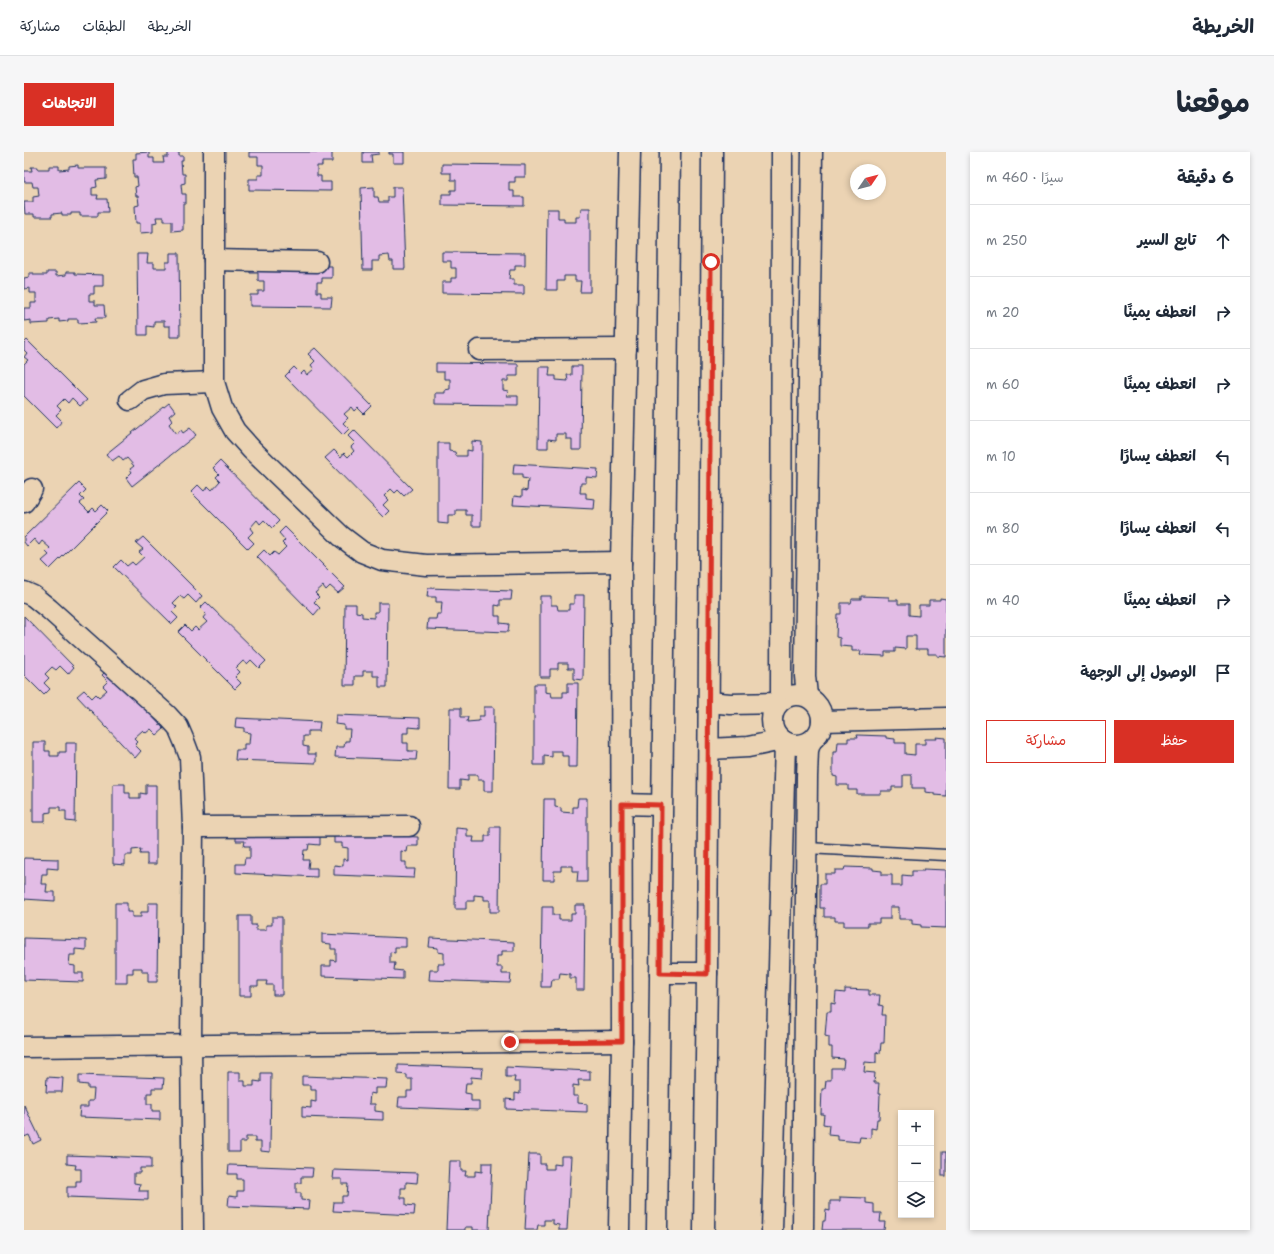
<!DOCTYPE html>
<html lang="ar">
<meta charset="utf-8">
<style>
body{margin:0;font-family:"Shantell Sans","Playpen Sans Arabic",sans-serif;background:#f6f6f7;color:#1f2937;direction:rtl}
.controls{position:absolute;right:12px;bottom:12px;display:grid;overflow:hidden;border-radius:0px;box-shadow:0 2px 6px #0003}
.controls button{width:36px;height:36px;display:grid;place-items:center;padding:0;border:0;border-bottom:1px solid #e0e1e3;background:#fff;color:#1f2937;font:20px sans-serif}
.compass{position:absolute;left:826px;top:12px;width:36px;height:36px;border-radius:50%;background:#fff;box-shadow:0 2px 6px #0003;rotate:55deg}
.stop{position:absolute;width:12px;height:12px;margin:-9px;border:3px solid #d93025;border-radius:50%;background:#fff}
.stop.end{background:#d93025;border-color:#fff;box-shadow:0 1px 4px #0008}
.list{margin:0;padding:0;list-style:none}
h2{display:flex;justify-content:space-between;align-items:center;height:52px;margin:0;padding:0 16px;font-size:17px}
h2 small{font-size:13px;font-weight:400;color:#747a83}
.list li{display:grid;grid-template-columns:26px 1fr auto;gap:12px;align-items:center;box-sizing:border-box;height:72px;padding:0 16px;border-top:1px solid #e0e1e3}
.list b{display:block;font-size:15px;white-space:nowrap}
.list em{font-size:13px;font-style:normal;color:#747a83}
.actions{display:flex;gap:8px;padding:12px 16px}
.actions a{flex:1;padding:9px 0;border:1px solid #d93025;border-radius:0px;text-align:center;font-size:14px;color:#d93025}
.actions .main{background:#d93025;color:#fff}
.icon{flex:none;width:22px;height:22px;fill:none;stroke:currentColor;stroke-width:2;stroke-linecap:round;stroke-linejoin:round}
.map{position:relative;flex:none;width:922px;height:1078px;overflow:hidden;direction:ltr;border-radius:0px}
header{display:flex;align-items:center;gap:24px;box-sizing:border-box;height:56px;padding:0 20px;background:#fff;border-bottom:1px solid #e0e1e3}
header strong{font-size:19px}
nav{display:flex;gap:22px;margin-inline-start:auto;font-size:14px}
.intro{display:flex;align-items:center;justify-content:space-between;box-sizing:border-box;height:96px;padding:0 24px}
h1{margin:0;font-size:28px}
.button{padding:10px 18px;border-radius:0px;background:#d93025;color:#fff;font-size:14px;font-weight:700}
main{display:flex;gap:24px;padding:0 24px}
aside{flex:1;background:#fff;border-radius:0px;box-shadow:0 2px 6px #0003}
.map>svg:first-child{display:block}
.building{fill:#e2bce5;stroke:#1b2f5e}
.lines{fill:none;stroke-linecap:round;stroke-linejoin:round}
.lane-casing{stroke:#1b2f5e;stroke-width:13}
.street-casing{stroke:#1b2f5e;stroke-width:23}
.lane{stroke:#ebd3b3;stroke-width:10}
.street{stroke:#ebd3b3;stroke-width:20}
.route{stroke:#d93025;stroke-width:5}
</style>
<header>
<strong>الخريطة</strong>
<nav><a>الخريطة</a><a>الطبقات</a><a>مشاركة</a></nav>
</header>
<div class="intro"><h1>موقعنا</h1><a class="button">الاتجاهات</a></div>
<main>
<aside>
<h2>6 دقيقة<small>سيرًا · 460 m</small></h2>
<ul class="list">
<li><svg class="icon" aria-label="ahead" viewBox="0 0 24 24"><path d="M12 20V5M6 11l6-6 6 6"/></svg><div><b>تابع السير</b></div><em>250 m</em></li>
<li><svg class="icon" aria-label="right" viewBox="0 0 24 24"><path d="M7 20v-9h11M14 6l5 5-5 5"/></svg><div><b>انعطف يمينًا</b></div><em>20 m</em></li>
<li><svg class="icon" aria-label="right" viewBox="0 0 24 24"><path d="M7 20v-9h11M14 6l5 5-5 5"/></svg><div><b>انعطف يمينًا</b></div><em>60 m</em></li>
<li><svg class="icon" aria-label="left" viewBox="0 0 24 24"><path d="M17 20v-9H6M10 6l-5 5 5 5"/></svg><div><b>انعطف يسارًا</b></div><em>10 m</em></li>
<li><svg class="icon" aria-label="left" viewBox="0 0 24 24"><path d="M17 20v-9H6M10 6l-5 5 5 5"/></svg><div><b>انعطف يسارًا</b></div><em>80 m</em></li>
<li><svg class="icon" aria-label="right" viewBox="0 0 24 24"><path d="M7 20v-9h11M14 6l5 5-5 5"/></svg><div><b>انعطف يمينًا</b></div><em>40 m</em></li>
<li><svg class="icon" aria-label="arrive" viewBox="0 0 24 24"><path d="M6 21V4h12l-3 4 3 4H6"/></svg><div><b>الوصول إلى الوجهة</b></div></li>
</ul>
<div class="actions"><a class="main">حفظ</a><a>مشاركة</a></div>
</aside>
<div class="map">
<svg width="922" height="1078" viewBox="0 0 922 1078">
<rect width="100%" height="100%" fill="#ebd3b3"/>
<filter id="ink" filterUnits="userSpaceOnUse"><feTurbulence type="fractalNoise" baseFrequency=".025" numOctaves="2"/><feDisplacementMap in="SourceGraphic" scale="8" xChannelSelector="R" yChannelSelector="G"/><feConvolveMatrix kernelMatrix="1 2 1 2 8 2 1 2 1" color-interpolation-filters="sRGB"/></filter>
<g filter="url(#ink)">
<g class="building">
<path d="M125 0V6H130V11H140L139 5H144V0H155V4H159V9H157L158 22H161V31L157 32 158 42H162V51H159V78L148 79V69H140V65H132L133 70 129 71V80L116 81V71H112L111 54 115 53 114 44H112L111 35 114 34 113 25H110L109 7H112V1Z"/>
<path d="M225 0H308V10H298V14H293V24H297V30H307V39L225 38V27H234V23H239V13H234V5H225Z"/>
<path d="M339 0H355V2L347 3 348 11H339Z"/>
<path d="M365 0H380V11H369V2H365Z"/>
<path d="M418 12 501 13V25H491V30H485V39H490V45H500V54L418 53V42H427V38H432V28H427V21H418Z"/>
<path d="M54 13V16H82V27L72 28 73 35 68 36V43H74L73 47H83L84 60H74V64H56V61H47V63H38V61L28 62V65H10V62H1L0 50H9V45L15 44 14 35H9L8 30H0V19H8L7 15H13V17H25V14H35V18L45 17V14Z"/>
<path d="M350 35V45H354L355 50H364V45H369V35H378L381 117H369V109H366L365 103 355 104V109H348V118H339L337 36Z"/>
<path d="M557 56H566V140H556L557 129H551V124H540V129H533V138H522L523 57H534V66H540V70H552V65H556Z"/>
<path d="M418 100 501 101V113H491V118H486L485 127H490V133H500V142L418 141V130H427V126H432V116H427V109H418Z"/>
<path d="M146 101H155L156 185H146V174H140V169H130V175L123 174V183H114L113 102H124L123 111H130V116H142V110H146Z"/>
<path d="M226 113 308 114V126H298V130H293V140H297V145H308L307 155 226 154V143H234V139H240V129H234V121H226Z"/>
<path d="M23 120H32V124L42 123V120H51V122L79 123V134H70V142H65V149H71V153H80L81 166H71L72 170 54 171V167H44V169L35 170V167L25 168V171L7 172V168L0 169V156H7V151H12V141H6V136L0 137V126L5 125V121H10V123H23Z"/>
<path d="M3 188 63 248 56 254 48 246 44 251 40 247 33 254 37 258 32 263 38 269 32 276 0 244V212L4 208 0 205 3 201 0 198V191Z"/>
<path d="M291 196 348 254 340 262 334 256 331 259 328 255 320 262 324 266 319 271 325 277 319 283 261 224 270 215 277 222 280 219 283 223 290 217 287 213 291 209 284 202Z"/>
<path d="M412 211 494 212V224H484V229H479V238L484 239 483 244H494V253L411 252V241H421V238L426 237V227H420V220H412Z"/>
<path d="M548 214H558L557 298H548V287H542V282H532V288L524 287V296H514L515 215H526L525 224H532V228L544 229 543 223H548Z"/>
<path d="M145 251 151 259 145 264 148 269 145 272 152 282 157 278 159 281 166 276 172 283 108 334 102 326 108 320 106 317 110 314 103 306 99 309 95 304 88 309 82 302Z"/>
<path d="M330 278 388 337 380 344 374 338 371 341 367 337 360 344 364 348 359 353 365 359 359 365 301 306 310 298 317 305 320 301 324 305 330 299 327 295 331 291 324 284Z"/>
<path d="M448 289 458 290 457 374H448V363H442V358H432V363H424V372L414 371V291H425V299L431 300 432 304H443V298L448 299Z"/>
<path d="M196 309 255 369 248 376 240 368 236 372 233 368 226 376 229 380 224 385 230 391 224 397 167 340 174 333 180 339 184 334 188 338 196 329 192 325 195 322 189 316Z"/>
<path d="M490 312 574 317 573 326 562 325V331H557L556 341H562V346L571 347 570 357 489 353 490 344 498 345V338L503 339 504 327 498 326V322H489Z"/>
<path d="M55 331 62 338 56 344 60 348 56 351 65 360 69 356 72 359 78 353 84 359 26 417 18 409 25 403 22 400 26 396 18 389 15 393 10 387 3 394 0 390V385Z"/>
<path d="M261 375 321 435 314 441 306 434 302 438 299 434 291 441 295 445 290 450 296 456 290 463 233 405 240 398 246 404 250 400 254 403 262 395 258 391 261 388 255 381Z"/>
<path d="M119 385 178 444 172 451 164 443 160 447 156 444 149 451 153 455 148 460 154 466 148 472 90 415 97 408 103 414 108 410 111 413 120 405 115 400 119 397 112 391Z"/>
<path d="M404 436 488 439 487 448H476V454L471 453V464H476V471L485 472 484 480 403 477 404 467H412L413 462H417L418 450H412V445H403Z"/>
<path d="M550 443H560L559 528 550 527V516H544V511H534V517H526V525H516V444H527V453H533L534 458H545V452H550Z"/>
<path d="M837 444 865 445V448H874V452H885V463L895 464V453H905V448H916V446L922 447V505L913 504V502H904V497H892V484H882V497L871 496V500H861V504L836 503 837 499H828V495L816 494V486L812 485 813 462H817V451H827L828 447H837Z"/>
<path d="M182 450 242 509 235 516 227 508 223 512 219 509 212 516 216 520 211 525 217 531 211 537 154 480 161 473 167 479 171 475 174 478 183 470 179 466 182 462 176 456Z"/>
<path d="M354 451H364L363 535H355V524H349V519H339V524H331V533H320L321 452H332V460L338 461V465L350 466V460H354Z"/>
<path d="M0 464 50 515 44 522 36 514 32 518 28 515 21 522 25 526 20 531 26 537 20 543 0 523Z"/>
<path d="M84 517 140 577 133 583 127 577 122 581 119 578 110 586 114 590 111 593 117 599 111 606 53 544 60 538 68 546 72 542 75 545 83 538 79 534 84 529 78 523Z"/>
<path d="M544 531H554L553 615H544V604H538V599H528V605L520 604V613H510V532H521V540L527 541 528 545H539V540H544Z"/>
<path d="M460 555H470L469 639H460V628H454V623H444V629L436 628V637H425L426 556H437V565H444L443 570 455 569V564H460Z"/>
<path d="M312 563 396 566V576L384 575V581H379V591H384V599H393L392 608 311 605 312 595H320L321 589H325L326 577H320V573L311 572Z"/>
<path d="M212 566 296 570 295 579H284V584H279V594L284 595V602H292V611L211 608 212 598H220V592H225L226 581 220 580V576L211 575Z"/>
<path d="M833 583 862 584V586L871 587V591H881V602L891 603V592H901V587H913L912 585 922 586V644L910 643V641L901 640V636H888V623H879V635H868V639H857V642H833V638H824V633H813V625L809 624V600H813L814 590H824V586H834Z"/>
<path d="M9 590H21V599H26V604H35V600H42V591H52L51 670 42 669V659H36V655H27V660L21 661V670H9Z"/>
<path d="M89 632H101V641H106V646H116V641L122 642V633H132V712H123V702H116L117 697 108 698V703H101V713L89 712Z"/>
<path d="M554 646H563V730H553L554 719H548V714H537V719H530V728H519L520 647H531V655L537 656V660L549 661V655H553Z"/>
<path d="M466 675H476L475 760H466V748H460V744L450 743V749H442V757H431L432 676 443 677V685H450L449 690H461V684H466Z"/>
<path d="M212 680 296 683V693L285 692 284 698H280L279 708H285L284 716H293V725L212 721V712H220L221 706H226V694H220L221 689H212Z"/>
<path d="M310 681 394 685V694H383L382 700 377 699V710H382V717H391L390 726 310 723V713L319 714V707L324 708V696L318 695V691H310Z"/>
<path d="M0 706 34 707V717L23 716V722H18L17 732H23L22 740H31V749L0 747Z"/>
<path d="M821 715 849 716V718L858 719V723H868V734H878V723L888 724V719H900L899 717 922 718V776L897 775V773L888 772V767H875V755H866V767H855V771H844V774H820V769H811V765H800V756H796V732H801V722H811V718H820Z"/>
<path d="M91 751H103V760H108V765H117V760H124V751H134L133 830H124V820H118V816H109V821H103V831H91Z"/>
<path d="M551 753H561L560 838H552V826H546V822L536 821 535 827H528L527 835H517L518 755H529V763H535V768H547V762H551Z"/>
<path d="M215 764H227V773H232V778H242V773H248V765H258V843H249V833H242L243 829H234V834H227V844H215Z"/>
<path d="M298 782 382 786V795H371V801L366 800V811H371L370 818 379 819V827L298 824V814H307V808L312 809V797H307V792L298 791Z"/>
<path d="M0 786 62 788V798L51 797V803H46L45 813 51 814V821H59V830L0 828Z"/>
<path d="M406 786 490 790V799H478V804H473V815H478V822H487L486 831 405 828 406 818H414V812H420V801L414 800V796L405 795Z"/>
<path d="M821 837 845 838V843H856L855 853 859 854 858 863H861L860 891H857L856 901 852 900V911L841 910 840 920 851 921 850 931H855L854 942H856L855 967H853L852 977 847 976V986L836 985 835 990 814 988V984L804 983 805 973 799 972 800 962H797L798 937H801L802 928H807V916H819L820 907 808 906V895H805V885L801 884 803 860H807V851L811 852 812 840 821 841Z"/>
<path d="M374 913 459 916 458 926 447 925V931H442L441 941 447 942V949H455V958L374 955 375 945H383V939H388V927H383V923L374 922Z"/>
<path d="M482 915 566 919V928H554L555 934 549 933V944H554V951L563 952V960L482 957V947L491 948V941L496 942V930H490L491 925H482Z"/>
<path d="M204 920H216V929H221V934H230V929L237 930V921H247L246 1000 237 999V990H231V985H222V990H216V1000H204Z"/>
<path d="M55 923 140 926 139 936H128V941H123V952H128V959H136V968L55 965 56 955H64V949H69L70 937H64V933L55 932Z"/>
<path d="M278 924 363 927 362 936H351V942L346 941 345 952H351V959L359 960V968L278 965V955L287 956V949L292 950V938H287V933H278Z"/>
<path d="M23 925 39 926 38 940H22Z"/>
<path d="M0 953 17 988 9 992 5 983 0 985Z"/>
<rect x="918" y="1000" width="4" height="24"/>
<path d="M505 1002H516V1012H521V1017H530V1012L537 1013V1004H547L543 1078H535V1073L529 1072V1068H520V1073H514L513 1078H501Z"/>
<path d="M43 1003 127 1006V1016H116V1021H110V1031L116 1032 115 1039H124V1048L43 1045V1035H52V1029H57V1017H51L52 1013 43 1012Z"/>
<path d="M425 1009H437V1019H442L441 1024H451V1019L458 1020V1011H468L465 1078H449V1075H441V1078H422Z"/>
<path d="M205 1013 289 1016 288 1025H277V1031H272V1041H277V1048L286 1049 285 1057 204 1054 205 1044 213 1045V1039H219V1027H213V1022H204Z"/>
<path d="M310 1018 394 1021 393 1031 382 1030V1036H377V1046H382V1053L391 1054 390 1063 309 1059 310 1050H318V1044H323L324 1032H318V1027H309Z"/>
<path d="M816 1045 842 1046V1051L850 1052V1061H857L856 1070H861L860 1078H798L799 1069H801L802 1058 806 1059V1049H816Z"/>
</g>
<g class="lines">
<defs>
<path id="lane" d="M782 696 922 703"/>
<g id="street">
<path d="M190 0V230L198 256 211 279 228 298 317 384 338 400 358 408 402 413 597 410"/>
<path d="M190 108 293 110"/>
<path d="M455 198 602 197"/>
<path d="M106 248 119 238 140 232 190 230"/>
<path d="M0 350 8 337"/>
<path d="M0 440 9 444 25 457 143 563 154 575 160 589 166 605 169 675 167 892 169 1078"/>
<circle cx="773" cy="568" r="25"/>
<path d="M783 544 781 524 788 0"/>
<path d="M757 548 758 0"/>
<path d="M685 550 706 552 753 551"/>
<path d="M798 569 922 566"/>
<path d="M685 597 724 595 758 588"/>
<path d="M598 652 637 653"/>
<path d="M169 675 385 674"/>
<path d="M636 821H683"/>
<path d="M0 895 598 889"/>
<path d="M595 1078 598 889 597 410 606 0"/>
<path d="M633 1078 646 0"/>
<path d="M680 1078 683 821 688 0"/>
<path d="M748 1078 761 590"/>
<path d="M779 1078 783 625 784 598 787 589"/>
</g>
</defs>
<use href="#lane" class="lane-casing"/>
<use href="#street" class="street-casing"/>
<use href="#lane" class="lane"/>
<use href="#street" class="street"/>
</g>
</g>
<g class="lines" filter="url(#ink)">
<path class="route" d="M486 890 598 889V652L637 653 636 821 683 822 687 110"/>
</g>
</svg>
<div class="controls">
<button>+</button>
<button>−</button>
<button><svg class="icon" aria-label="layers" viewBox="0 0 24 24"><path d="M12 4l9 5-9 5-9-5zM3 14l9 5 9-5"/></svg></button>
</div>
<svg class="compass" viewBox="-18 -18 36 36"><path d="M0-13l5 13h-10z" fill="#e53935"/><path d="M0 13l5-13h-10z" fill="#747a83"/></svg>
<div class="stop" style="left:687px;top:110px"></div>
<div class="stop end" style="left:486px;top:890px"></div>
</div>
</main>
